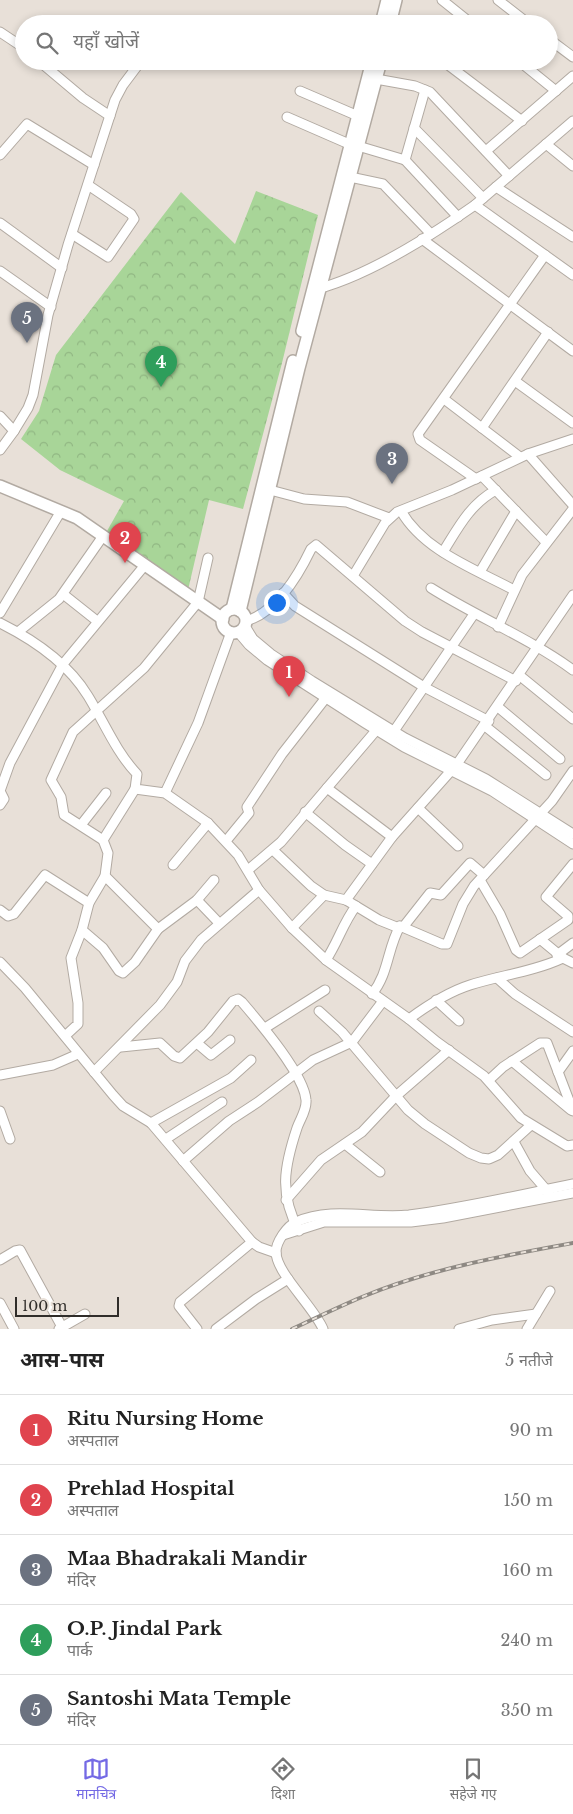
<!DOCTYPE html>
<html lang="hi">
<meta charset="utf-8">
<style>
body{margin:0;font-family:"Libre Baskerville","Noto Sans Devanagari",serif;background:#f6f6f6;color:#222}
.scale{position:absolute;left:15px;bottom:12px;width:104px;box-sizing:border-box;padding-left:5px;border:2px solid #302d2a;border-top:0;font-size:14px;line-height:18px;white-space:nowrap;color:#302d2a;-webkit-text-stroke:4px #e8e0d8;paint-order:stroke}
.you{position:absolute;left:276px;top:602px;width:18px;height:18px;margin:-12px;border:4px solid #fff;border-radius:50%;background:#1a73e8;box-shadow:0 0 0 8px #1a73e833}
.badge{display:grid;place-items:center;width:32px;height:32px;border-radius:50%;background:#746ae5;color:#fff;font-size:16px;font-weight:700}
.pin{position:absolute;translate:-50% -41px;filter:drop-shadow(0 1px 2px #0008)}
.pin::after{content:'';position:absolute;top:26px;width:18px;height:15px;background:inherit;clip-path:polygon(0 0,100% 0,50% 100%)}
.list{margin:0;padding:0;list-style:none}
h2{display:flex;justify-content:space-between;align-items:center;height:65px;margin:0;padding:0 20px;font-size:21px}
h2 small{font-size:16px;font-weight:400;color:#767676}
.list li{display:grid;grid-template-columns:32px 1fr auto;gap:15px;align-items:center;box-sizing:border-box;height:70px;padding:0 20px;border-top:1px solid #e0e0e0}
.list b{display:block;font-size:19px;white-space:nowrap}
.list p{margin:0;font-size:16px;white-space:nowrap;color:#767676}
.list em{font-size:16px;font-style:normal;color:#767676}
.icon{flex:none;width:28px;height:28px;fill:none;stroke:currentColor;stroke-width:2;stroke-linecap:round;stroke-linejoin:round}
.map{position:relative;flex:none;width:573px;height:1329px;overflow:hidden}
.search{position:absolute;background:#fff;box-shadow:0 2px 8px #0003;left:15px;right:15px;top:15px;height:55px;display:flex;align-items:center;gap:12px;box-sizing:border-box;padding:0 18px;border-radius:28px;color:#767676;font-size:19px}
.sheet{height:415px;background:#fff}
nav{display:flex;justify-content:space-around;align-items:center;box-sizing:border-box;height:70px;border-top:1px solid #e0e0e0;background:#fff;font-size:14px;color:#767676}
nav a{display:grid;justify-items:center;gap:2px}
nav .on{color:#746ae5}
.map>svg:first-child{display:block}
.park{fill:url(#park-crowns)}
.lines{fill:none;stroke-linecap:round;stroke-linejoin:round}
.minor-casing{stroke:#b2aaa2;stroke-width:11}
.major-casing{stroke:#b2aaa2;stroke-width:14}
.minor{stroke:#fff;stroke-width:9}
.major{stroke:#fff;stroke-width:11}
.rail-casing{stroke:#8e8983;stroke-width:4}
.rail{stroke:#e8e0d8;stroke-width:2;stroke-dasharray:5.5;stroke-linecap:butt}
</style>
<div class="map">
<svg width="573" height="1329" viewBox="0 0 573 1329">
<defs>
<pattern id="park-crowns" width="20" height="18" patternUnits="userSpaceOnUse" patternTransform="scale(1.25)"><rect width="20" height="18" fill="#a8d598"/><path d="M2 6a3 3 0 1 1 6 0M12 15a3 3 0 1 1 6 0" fill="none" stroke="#91b783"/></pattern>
</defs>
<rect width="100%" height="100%" fill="#e8e0d8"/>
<path class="park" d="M256 191 318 215 282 363 243 509 209 500 188 590 107 531 124 501 60 470 21 439 39 411 56 355 181 192 235 244Z"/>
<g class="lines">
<defs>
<g id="minor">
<path d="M442 0 472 24"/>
<path d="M498 0 529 24"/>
<path d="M0 32 24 48"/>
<path d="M549 39 573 57"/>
<path d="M39 61 83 98 110 116"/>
<path d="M443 61 522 121"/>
<path d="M519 61 556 91"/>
<path d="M376 79 415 86 430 92 509 176"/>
<path d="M300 91 358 116"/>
<path d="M287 117 349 144"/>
<path d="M414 128 483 198"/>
<path d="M546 144 573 166"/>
<path d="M358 146 405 160 458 217"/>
<path d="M486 151 573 76"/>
<path d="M0 155 27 124 94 165"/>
<path d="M405 160 425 90"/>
<path d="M350 177 383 184 431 234"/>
<path d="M496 187 573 237"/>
<path d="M475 205 573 275"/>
<path d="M0 223 62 268"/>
<path d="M72 234 108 257 134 219 131 214 88 185"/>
<path d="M422 239 573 351"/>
<path d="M0 271 51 307"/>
<path d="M317 289C367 276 432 235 475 205L573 121"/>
<path d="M515 381 573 423"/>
<path d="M444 399 520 457"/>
<path d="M0 416 14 431 0 450"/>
<path d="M482 428 548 332"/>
<path d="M14 431 28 408 33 395 48 315 68 245 115 100 123 85 141 61"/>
<path d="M528 454 573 505"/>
<path d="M482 476 546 542"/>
<path d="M476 479 420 440 418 434 545 255"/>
<path d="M270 490 304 499 347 502 389 518"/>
<path d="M401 511C424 551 475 569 514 590"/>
<path d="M443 552C458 528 470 504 496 490"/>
<path d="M480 572 516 511"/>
<path d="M353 576 385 523 397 512 452 490 528 454 573 439"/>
<path d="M431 588C477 617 529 638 573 670"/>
<path d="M283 593 295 606 424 687 489 721"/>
<path d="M63 594 97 621"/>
<path d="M0 613 61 511"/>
<path d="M246 621C277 612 298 576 311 549L316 545 405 621 422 632 516 681"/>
<path d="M0 623C34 640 68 663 88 696 104 722 116 752 137 774L135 789 165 793 208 823 238 855 259 890 292 928 326 960 409 1019 437 1042 484 1076 521 1118 567 1146 573 1145"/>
<path d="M245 626 253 639 271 654 312 681 405 738 486 779 573 834"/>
<path d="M498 627 522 575 573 509"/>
<path d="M18 632 59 599 103 536"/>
<path d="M238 632 249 645 267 660 365 723 404 747 492 791 573 844"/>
<path d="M519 675 573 719"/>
<path d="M498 707 560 759"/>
<path d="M485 726 546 775"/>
<path d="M394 731 474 614"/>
<path d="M327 788 392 837"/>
<path d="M165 793 198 723 231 632"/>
<path d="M0 805 4 799 0 791 10 763 63 664 145 565"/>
<path d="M418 808 458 846"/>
<path d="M305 812 345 845 372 864"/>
<path d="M81 825 106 793"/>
<path d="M103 840 64 815 61 797 51 780 73 732 144 668 198 602 208 558"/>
<path d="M226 841 249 813 247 807 282 754 328 695"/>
<path d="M273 850 311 886 324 895 346 900 379 920 399 928"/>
<path d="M173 865 208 823"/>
<path d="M248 870 281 842 379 727"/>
<path d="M105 876 158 929"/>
<path d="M480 880 500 914 516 950 520 953 568 920V916L546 897 573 864"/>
<path d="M197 900 219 923"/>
<path d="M346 900 392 837 457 764 573 595"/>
<path d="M0 910 8 916 14 914 45 875 89 903"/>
<path d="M404 926 430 893 441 895 470 863 484 875"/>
<path d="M292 928 324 895"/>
<path d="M82 930 103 948 119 971 123 973 135 962 158 929 197 900 214 880"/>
<path d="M540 939 563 958"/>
<path d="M557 955 573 943"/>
<path d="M326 960C338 942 343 923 356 906"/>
<path d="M0 962 25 988 113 1095 123 1106 151 1123 252 1242 259 1247 276 1253"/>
<path d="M497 978 515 994 573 1032"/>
<path d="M372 994C389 973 387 949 400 926L442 944H447L463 904 474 886 552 801 573 771"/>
<path d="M436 1000 459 1021"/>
<path d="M319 1011 342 1032 408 1110 425 1124 469 1153 481 1158 489 1159 498 1155 531 1125"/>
<path d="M409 1019C428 1005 448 992 470 985 501 975 533 972 563 958L573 963"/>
<path d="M265 1028 325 990"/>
<path d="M65 1036 78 1024V1003L71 958 82 930 89 903 105 876 108 853 103 840 135 789"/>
<path d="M198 1044 211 1055 230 1040"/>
<path d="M121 1047 160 1043 174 1056 180 1058 208 1032 233 1001 238 999 242 1002C259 1022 304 1074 306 1100 307 1110 300 1119 297 1128 284 1167 279 1194 299 1231"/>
<path d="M512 1061 571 1110"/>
<path d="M94 1072 160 1005 177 982 185 961 201 940 259 890"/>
<path d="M558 1072 573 1051"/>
<path d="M0 1075 53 1065 78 1054"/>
<path d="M489 1080 503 1067 540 1043H547L573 1111"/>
<path d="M0 1111 10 1139"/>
<path d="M151 1123 231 1078 251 1060"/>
<path d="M166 1139 222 1102"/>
<path d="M514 1142 530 1171 549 1193"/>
<path d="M345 1144 380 1172"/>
<path d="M183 1161 229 1121 258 1102 313 1060 352 1042 383 1001"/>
<path d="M286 1200 321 1160 362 1132 396 1096 449 1050"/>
<path d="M283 1235 324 1222H411L443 1218 573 1193"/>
<path d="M0 1260 15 1251 20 1250 62 1327"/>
<path d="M0 1303 14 1329"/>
<path d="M59 1329 85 1314"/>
<path d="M197 1329 179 1306 180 1302 252 1242"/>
<path d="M216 1329 256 1299 288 1279"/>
<path d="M323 1329C314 1307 276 1273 276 1252 276 1242 287 1226 296 1222 333 1206 370 1219 409 1215 464 1208 519 1195 573 1184"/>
<path d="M459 1329 492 1320 536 1314"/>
<path d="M527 1329 550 1291"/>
</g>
<g id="major">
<path d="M381 24 387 0"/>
<path d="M390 24 396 0"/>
<path d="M302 331 372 61"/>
<path d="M0 486 77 518 223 619"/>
<path d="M232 609 293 361"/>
<circle cx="234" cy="621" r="12"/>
<path d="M240 611 299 368 381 61"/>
</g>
</defs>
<use href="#minor" class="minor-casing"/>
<use href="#major" class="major-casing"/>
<use href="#minor" class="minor"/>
<use href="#major" class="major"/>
<defs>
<path id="rail" d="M292 1329C316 1318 338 1307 362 1297 429 1269 502 1256 573 1243"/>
</defs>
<use href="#rail" class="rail-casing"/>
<use href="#rail" class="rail"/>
</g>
</svg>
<div class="scale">100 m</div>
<div class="you"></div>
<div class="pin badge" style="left:289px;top:697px;background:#e0444e">1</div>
<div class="pin badge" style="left:125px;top:563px;background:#e0444e">2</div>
<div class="pin badge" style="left:392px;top:484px;background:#6b7280">3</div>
<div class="pin badge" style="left:161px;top:387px;background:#2e9e5b">4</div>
<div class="pin badge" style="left:27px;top:343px;background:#6b7280">5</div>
<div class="search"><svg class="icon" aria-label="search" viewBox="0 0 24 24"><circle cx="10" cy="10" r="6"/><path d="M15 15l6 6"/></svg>यहाँ खोजें</div>
</div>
<section class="sheet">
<h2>आस-पास<small>5 नतीजे</small></h2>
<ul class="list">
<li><span class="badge" style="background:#e0444e">1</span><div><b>Ritu Nursing Home</b><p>अस्पताल</p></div><em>90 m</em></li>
<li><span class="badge" style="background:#e0444e">2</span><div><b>Prehlad Hospital</b><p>अस्पताल</p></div><em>150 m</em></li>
<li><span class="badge" style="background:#6b7280">3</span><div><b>Maa Bhadrakali Mandir</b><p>मंदिर</p></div><em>160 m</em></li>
<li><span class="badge" style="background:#2e9e5b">4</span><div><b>O.P. Jindal Park</b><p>पार्क</p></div><em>240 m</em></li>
<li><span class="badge" style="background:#6b7280">5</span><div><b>Santoshi Mata Temple</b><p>मंदिर</p></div><em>350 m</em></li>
</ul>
</section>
<nav>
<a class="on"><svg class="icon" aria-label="map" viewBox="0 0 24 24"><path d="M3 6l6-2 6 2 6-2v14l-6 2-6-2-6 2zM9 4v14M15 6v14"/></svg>मानचित्र</a>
<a><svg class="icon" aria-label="directions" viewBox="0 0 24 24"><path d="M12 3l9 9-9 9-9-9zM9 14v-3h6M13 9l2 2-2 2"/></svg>दिशा</a>
<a><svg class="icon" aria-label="saved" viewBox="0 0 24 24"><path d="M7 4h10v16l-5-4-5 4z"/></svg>सहेजे गए</a>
</nav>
